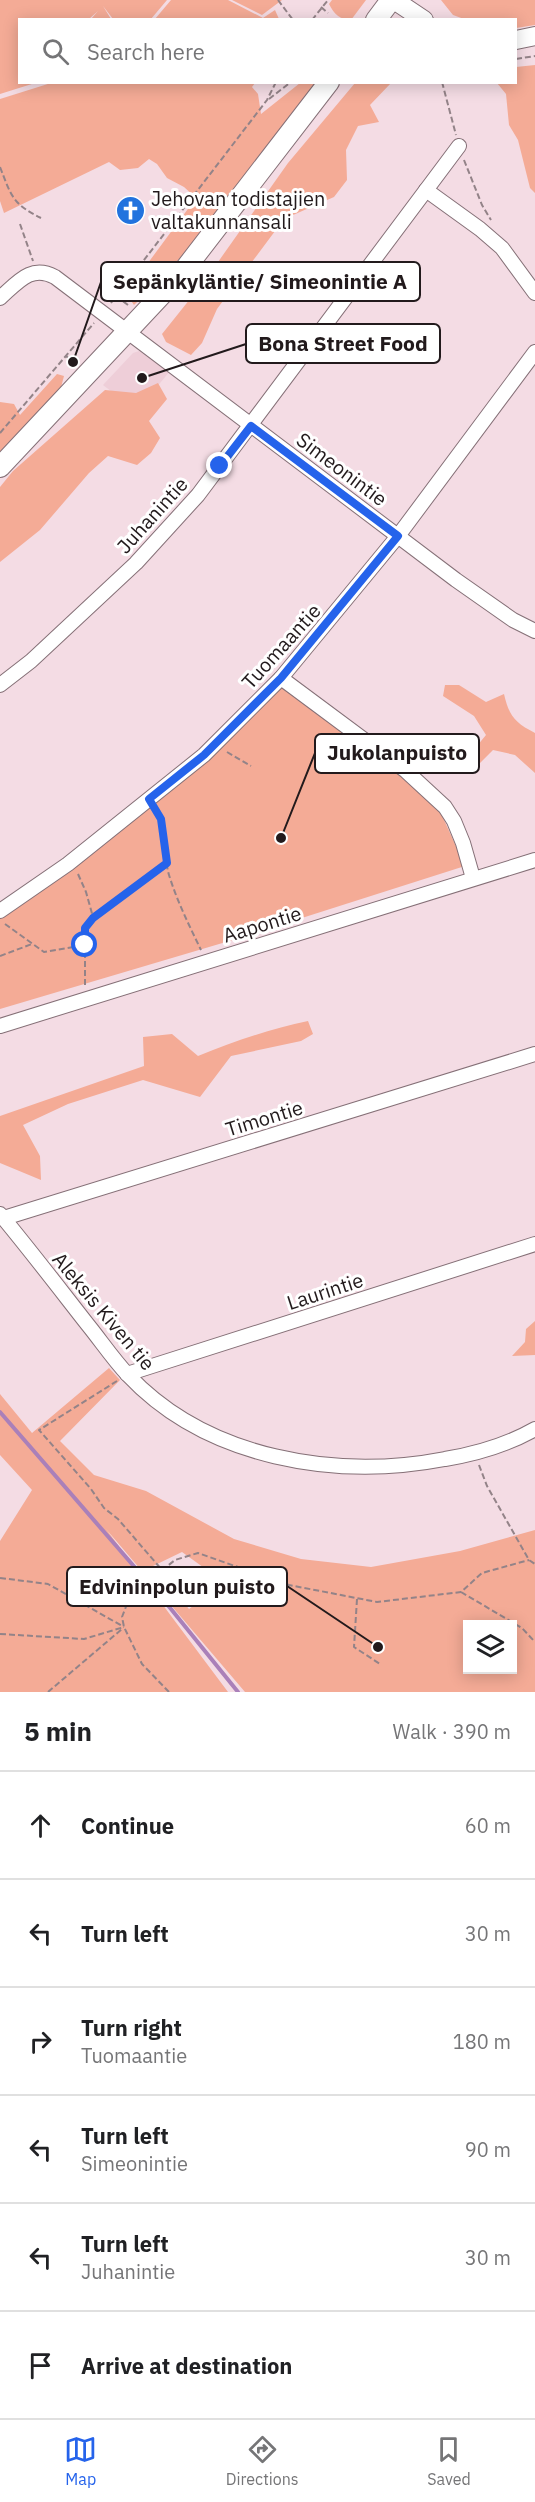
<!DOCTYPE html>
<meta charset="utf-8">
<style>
body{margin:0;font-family:"IBM Plex Sans",sans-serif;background:#f2f2f2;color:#202124}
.controls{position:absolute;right:18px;bottom:18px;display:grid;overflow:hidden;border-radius:0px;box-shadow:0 3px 15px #0003}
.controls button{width:54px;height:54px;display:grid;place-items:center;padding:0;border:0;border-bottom:2px solid #e0e0e0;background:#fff;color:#202124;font:30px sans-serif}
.stop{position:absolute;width:18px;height:18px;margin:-14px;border:4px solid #2563eb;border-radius:50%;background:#fff}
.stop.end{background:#2563eb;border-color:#fff;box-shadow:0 2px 6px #0008}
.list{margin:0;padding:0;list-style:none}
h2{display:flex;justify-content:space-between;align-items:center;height:78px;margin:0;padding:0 24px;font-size:26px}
h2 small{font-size:20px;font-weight:400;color:#757577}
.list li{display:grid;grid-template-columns:39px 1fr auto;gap:18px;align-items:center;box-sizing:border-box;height:108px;padding:0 24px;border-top:2px solid #e0e0e0}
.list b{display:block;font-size:22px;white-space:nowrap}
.list p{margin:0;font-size:20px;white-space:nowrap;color:#757577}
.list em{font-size:20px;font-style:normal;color:#757577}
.icon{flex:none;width:33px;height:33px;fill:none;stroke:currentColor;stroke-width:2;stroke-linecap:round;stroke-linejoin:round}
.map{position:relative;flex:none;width:535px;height:1692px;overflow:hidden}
.search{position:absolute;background:#fff;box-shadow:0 3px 15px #0003;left:18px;right:18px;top:18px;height:66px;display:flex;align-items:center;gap:15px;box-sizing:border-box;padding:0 21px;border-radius:0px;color:#757577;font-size:22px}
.sheet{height:726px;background:#fff}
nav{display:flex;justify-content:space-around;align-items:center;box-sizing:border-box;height:84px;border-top:2px solid #e0e0e0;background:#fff;font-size:16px;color:#757577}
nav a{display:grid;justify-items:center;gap:3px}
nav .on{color:#2563eb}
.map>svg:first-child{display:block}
.built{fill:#eeced8}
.green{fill:#f4ab96;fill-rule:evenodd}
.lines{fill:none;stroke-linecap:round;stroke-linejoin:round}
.stream{stroke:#aa80b9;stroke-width:4}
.minor-casing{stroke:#857077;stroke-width:16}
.tertiary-casing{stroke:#857077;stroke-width:20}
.secondary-casing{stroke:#857077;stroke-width:22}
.path{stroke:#938388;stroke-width:2;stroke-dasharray:6 3;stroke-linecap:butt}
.minor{stroke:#fff;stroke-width:14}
.tertiary{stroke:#fff;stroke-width:18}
.secondary{stroke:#fff;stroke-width:20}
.route{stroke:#2563eb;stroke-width:8}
.labels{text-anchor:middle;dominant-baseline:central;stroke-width:6;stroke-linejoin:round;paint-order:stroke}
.poi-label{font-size:20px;fill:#221a1c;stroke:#fff;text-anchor:start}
.street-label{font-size:20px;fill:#221a1c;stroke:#fff}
.leader{fill:none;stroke:#221a1c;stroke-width:2}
.callout-dot{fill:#221a1c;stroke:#fff;stroke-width:2}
.callout{fill:#fff;stroke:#221a1c;stroke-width:2}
.callout-label{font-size:21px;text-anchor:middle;font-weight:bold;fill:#221a1c}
</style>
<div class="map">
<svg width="535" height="1692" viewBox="0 0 535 1692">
<rect width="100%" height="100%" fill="#f4dce4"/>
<path class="built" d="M139 351 170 371 137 411 103 385 133 353Z"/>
<g class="green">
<path d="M0 0H167L151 19H113L103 6 111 19H91L98 11 89 19 20 20V82L35 83 0 94Z"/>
<path d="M171 0H228L263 18 275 10 279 19H155Z"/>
<path d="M232 0H282L262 15Z"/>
<path d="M332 0H366L351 20C340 20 334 14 329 4Z"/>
<path d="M441 0H535V25L516 28V20L464 19 453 15Z"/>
<path d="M535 65V193L530 188 518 140 509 125 506 94 497 83 516 82V67Z"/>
<path d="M51 83H255L252 87 258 94 261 114 300 83H317C259 158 204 240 134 305L127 295 131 286 196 198 184 187 167 178 157 164 149 159 138 168 120 170 109 162 4 213 0 201V99Z"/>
<path d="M355 83H391L370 105 379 122 358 126 346 150 347 180 334 197 284 219 217 309 202 343 191 355 166 342 162 334 206 279 288 163Z"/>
<path d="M57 374 64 376 60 391 0 455V402L14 404 20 415Z"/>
<path d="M158 383 167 399 149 421 160 438 151 453 137 465 108 456 89 473 40 530 0 562V487L13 471 105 390 136 393Z"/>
<path d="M445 685H459L486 702 504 694C509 716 515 723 535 733V773L515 755 493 750 469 774 458 769 486 735 474 716 443 696Z"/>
<path d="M280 686 400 774 440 811 465 866 236 939 0 1009V914Z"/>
<path d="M308 1021 313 1034 301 1041 231 1056 200 1097 143 1080 68 1104 23 1125 40 1156 41 1180 0 1163V1116L144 1066 143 1037 172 1034 198 1056C234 1041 271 1029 308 1021Z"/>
<path d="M535 1321V1355L512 1356 525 1342 526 1329Z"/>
<path d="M109 1368 120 1380 60 1441 94 1475 146 1491 234 1539 301 1559 371 1567 460 1551 535 1530V1692H245L106 1529 228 1692H0V1541L32 1490 0 1455V1394L32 1433ZM182 1552 214 1575 205 1580V1597L189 1609 153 1566ZM468 1624H512V1670H468Z"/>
</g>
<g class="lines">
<path class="stream" d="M0 1412 171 1609 238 1692"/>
<defs>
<g id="minor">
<path d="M426 190 480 229 502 248 535 293"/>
<path d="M0 298C18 282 31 264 55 277L456 580 513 620 535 631"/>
<path d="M281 678 406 771 445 807 454 821 463 843 473 878"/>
<path d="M0 685 31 661 136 563 198 495 459 146"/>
<path d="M0 911 68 864 204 755 281 678 398 536 535 352"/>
<path d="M0 1026 535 860"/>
<path d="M0 1214C30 1250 59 1288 88 1325 101 1341 113 1359 128 1375 207 1459 336 1480 445 1459 476 1454 507 1445 535 1429"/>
<path d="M4 1218 535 1054"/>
<path d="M127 1374 535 1244"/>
</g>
<g id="tertiary">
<path d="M394 0 424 20"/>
<path d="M516 40 535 36"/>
</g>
<g id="secondary">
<path d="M376 20 391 0"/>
<path d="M0 467 181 274 329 82"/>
</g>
</defs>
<use href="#minor" class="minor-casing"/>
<use href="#tertiary" class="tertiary-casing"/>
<use href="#secondary" class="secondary-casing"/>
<g class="path">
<path d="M278 0 293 20"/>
<path d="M321 7 328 13"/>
<path d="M312 20 328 0"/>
<path d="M516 59 535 56"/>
<path d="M442 82 456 135"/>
<path d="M269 99 291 82"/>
<path d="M464 160 482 205 491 220"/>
<path d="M0 167C11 195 12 204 41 218"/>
<path d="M20 224 33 261"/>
<path d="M116 296 128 305"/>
<path d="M111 303 267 100 276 82"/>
<path d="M66 356 73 362"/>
<path d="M0 433 94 323"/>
<path d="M227 752 251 766"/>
<path d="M156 811C168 830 163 855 169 875 177 901 189 925 201 950"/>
<path d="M78 874 86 892 93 917"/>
<path d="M5 924 44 952 85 945"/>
<path d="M0 956 32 944"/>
<path d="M85 985V929L93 918 167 863"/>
<path d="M117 1381 39 1430 91 1489 104 1508 118 1519 162 1570"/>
<path d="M479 1465 487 1486 529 1560 535 1564"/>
<path d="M0 1578 48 1584 124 1627"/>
<path d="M461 1592 522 1628 535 1642"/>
<path d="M357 1599 354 1647 380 1664"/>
<path d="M0 1634 84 1639 124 1627"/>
<path d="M48 1692 122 1629"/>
<path d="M169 1692 142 1664 124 1627 122 1617 127 1604 135 1592 175 1560 198 1553 289 1585 377 1602 461 1592 482 1573 529 1560"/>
</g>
<use href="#minor" class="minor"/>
<use href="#tertiary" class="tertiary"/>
<use href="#secondary" class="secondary"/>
</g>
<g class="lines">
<path class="route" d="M85 945V928L93 918 167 863 161 819 149 799 204 755 281 678 398 536 251 426 220 466"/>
</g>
<defs>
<symbol id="church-disc" viewBox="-11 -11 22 22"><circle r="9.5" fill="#2273de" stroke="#fff"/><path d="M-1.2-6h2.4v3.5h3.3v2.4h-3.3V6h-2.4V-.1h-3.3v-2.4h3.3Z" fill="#fff"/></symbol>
</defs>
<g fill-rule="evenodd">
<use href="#church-disc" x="114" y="194" width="33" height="33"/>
</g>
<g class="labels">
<g class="poi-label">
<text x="151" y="198">Jehovan todistajien<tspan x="151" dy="23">valtakunnansali</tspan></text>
</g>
<g class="street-label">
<text transform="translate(342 469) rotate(37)">Simeonintie</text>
<text transform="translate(152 515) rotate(-48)">Juhanintie</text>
<text transform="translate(281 646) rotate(-48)">Tuomaantie</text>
<text transform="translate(262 924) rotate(-17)">Aapontie</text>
<text transform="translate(264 1118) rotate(-17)">Timontie</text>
<text transform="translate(325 1291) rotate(-18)">Laurintie</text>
<text transform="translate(104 1311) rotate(50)">Aleksis Kiven tie</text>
</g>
</g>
<path class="leader" d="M73 362L101 282M142 378L246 344M281 838L315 753M378 1647L287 1586"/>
<g class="callout-dot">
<circle cx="73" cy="362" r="6"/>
<circle cx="142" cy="378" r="6"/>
<circle cx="281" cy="838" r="6"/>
<circle cx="378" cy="1647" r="6"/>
</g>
<g class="callout">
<rect x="101" y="262" width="319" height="39" rx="6"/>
<rect x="246" y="324" width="194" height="39" rx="6"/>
<rect x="315" y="734" width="164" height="39" rx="6"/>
<rect x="67" y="1567" width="220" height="39" rx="6"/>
</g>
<g class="callout-label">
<text x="260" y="289">Sepänkyläntie/ Simeonintie A</text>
<text x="343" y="351">Bona Street Food</text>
<text x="397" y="760">Jukolanpuisto</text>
<text x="177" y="1594">Edvininpolun puisto</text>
</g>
</svg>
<div class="controls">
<button><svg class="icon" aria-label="layers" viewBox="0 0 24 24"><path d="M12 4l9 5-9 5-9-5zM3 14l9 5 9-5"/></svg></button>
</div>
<div class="stop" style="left:85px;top:945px"></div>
<div class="stop end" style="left:220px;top:466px"></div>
<div class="search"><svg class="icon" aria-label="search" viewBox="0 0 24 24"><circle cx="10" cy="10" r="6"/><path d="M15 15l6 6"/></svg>Search here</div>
</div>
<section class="sheet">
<h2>5 min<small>Walk · 390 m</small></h2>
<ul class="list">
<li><svg class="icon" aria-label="ahead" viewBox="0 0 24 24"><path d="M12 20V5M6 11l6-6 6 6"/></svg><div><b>Continue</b></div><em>60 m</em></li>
<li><svg class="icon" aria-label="left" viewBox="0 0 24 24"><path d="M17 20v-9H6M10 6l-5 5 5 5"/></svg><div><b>Turn left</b></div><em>30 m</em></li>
<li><svg class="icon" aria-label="right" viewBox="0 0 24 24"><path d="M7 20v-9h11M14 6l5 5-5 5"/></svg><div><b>Turn right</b><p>Tuomaantie</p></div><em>180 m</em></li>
<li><svg class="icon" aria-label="left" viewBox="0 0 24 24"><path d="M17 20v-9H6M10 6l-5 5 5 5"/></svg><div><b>Turn left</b><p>Simeonintie</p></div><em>90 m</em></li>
<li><svg class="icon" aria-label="left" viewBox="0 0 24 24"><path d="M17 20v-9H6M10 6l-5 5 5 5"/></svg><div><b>Turn left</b><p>Juhanintie</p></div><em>30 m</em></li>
<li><svg class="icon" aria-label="arrive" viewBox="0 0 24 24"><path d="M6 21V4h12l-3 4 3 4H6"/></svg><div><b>Arrive at destination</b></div></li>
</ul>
</section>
<nav>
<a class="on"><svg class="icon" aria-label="map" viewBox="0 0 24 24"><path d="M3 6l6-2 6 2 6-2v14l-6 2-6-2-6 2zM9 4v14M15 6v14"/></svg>Map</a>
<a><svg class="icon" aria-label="directions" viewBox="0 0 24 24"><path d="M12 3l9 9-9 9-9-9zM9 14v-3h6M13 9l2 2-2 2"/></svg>Directions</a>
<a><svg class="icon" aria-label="saved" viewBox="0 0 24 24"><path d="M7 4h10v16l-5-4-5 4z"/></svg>Saved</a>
</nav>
